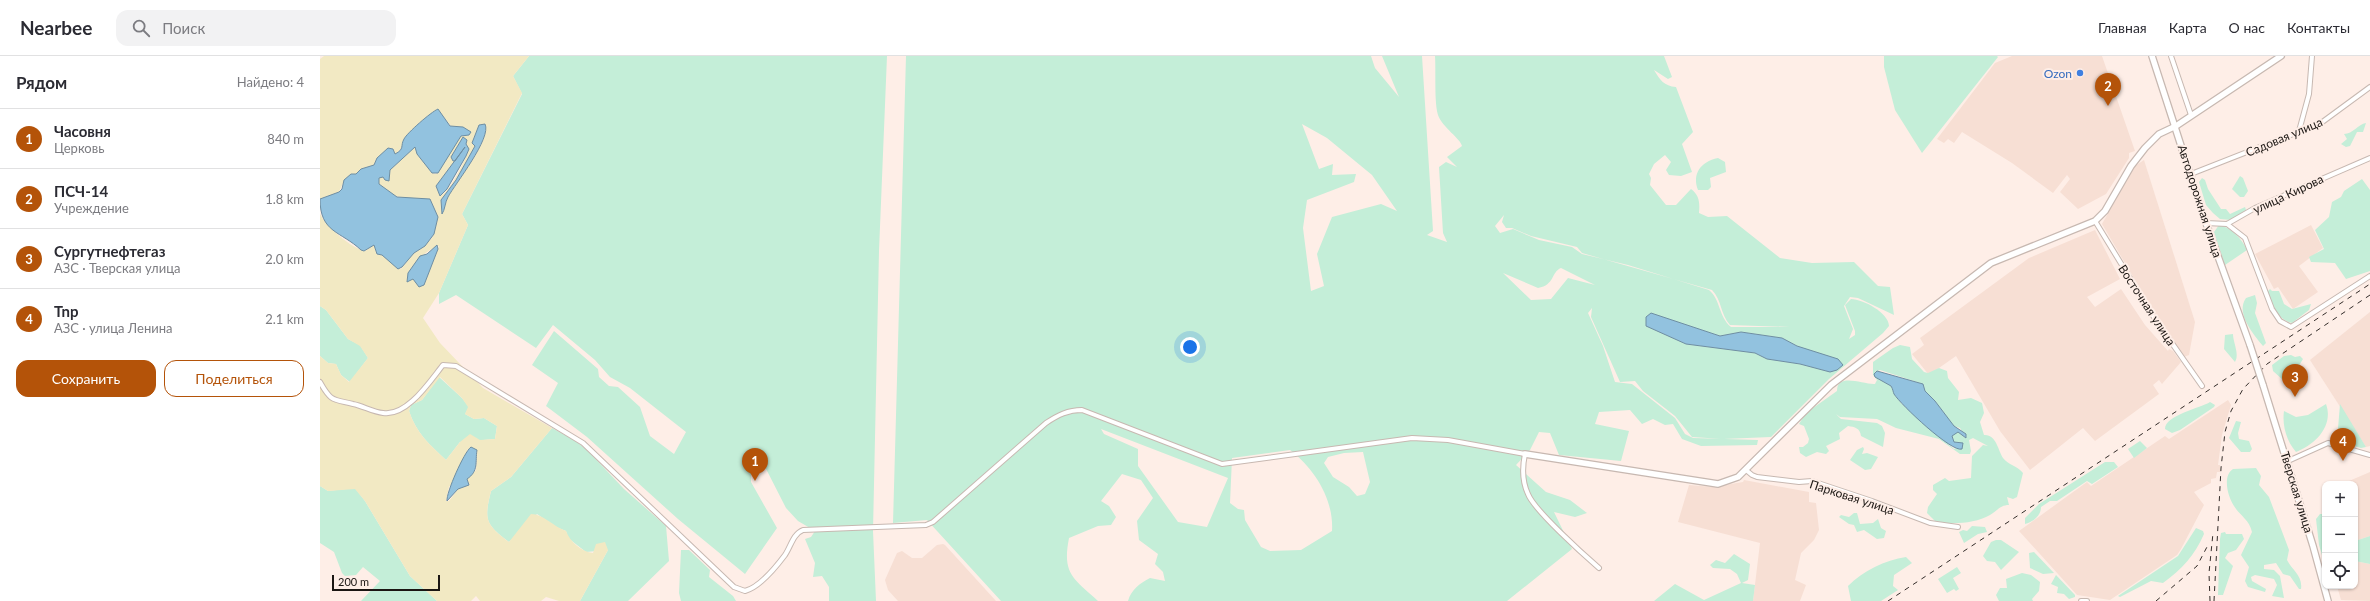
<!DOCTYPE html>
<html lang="ru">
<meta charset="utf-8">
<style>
body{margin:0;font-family:Lato,sans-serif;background:#f2f2f3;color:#2b2b33}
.controls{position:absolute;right:12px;bottom:12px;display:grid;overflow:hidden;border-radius:8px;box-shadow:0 1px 3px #0004}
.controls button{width:36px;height:36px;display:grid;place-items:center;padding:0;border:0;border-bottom:1px solid #e1e1e2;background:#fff;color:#2b2b33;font:20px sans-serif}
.scale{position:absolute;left:12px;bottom:10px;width:108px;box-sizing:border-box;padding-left:4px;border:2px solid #1b1613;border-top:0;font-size:11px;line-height:14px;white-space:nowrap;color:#1b1613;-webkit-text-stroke:3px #feeee7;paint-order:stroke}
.you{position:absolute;left:870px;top:291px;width:14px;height:14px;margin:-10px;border:3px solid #fff;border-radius:50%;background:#1a73e8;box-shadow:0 0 0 6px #1a73e833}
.badge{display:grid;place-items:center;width:26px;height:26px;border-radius:50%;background:#b45309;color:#fff;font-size:13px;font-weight:700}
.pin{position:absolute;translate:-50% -33px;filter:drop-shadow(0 1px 2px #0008)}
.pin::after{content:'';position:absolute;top:21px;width:14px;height:12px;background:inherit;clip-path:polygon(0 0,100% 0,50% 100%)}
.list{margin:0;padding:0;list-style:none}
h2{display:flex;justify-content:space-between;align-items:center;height:52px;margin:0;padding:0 16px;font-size:17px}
h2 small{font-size:13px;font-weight:400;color:#7c7c81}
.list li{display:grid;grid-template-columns:26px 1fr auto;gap:12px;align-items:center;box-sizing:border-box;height:60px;padding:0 16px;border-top:1px solid #e1e1e2}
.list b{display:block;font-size:15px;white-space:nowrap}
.list p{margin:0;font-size:13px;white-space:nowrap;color:#7c7c81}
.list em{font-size:13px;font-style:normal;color:#7c7c81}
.actions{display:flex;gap:8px;padding:12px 16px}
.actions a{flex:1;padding:9px 0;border:1px solid #b45309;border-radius:12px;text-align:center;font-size:14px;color:#b45309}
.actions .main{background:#b45309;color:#fff}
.icon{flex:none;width:22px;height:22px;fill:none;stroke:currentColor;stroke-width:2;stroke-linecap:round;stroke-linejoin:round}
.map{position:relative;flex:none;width:2050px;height:545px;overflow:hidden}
header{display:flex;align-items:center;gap:24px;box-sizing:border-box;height:56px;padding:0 20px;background:#fff;border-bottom:1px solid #e1e1e2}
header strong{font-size:19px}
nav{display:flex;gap:22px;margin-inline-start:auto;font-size:14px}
.search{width:280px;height:36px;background:#f2f2f3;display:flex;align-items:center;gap:10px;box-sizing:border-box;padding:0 14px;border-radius:12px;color:#7c7c81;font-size:15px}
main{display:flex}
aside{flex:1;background:#fff}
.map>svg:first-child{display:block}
.built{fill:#f7dfd4}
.green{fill:#c4eed8;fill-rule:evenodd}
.sand{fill:#f2e9c3;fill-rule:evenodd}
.water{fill:#92c2df;stroke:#6e8ea2}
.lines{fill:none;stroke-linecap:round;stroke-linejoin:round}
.street-casing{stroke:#c7b8b1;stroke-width:6}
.secondary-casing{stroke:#c7b8b1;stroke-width:8}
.street{stroke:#fff;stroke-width:4}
.secondary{stroke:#fff;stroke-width:5.5}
.rail{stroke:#332c29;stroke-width:1;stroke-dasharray:5 5;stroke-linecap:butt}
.secondary-bridge-casing{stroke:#c7b8b1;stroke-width:8;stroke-linecap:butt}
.secondary-bridge{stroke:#fff;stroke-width:5.5}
.shop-dot{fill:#3f7fe0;stroke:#feeee7;stroke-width:1.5}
.labels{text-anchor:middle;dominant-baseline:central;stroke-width:4;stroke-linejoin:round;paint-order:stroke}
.shop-label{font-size:12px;fill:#366cbe;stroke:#feeee7;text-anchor:end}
.street-label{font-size:12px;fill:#1b1613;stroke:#feeee7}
</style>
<header>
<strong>Nearbee</strong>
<div class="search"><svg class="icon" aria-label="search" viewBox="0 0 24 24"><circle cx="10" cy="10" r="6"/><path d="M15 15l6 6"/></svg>Поиск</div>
<nav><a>Главная</a><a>Карта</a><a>О нас</a><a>Контакты</a></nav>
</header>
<main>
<aside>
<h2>Рядом<small>Найдено: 4</small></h2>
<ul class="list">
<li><span class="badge">1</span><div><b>Часовня</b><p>Церковь</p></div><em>840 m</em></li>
<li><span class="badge">2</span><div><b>ПСЧ-14</b><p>Учреждение</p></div><em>1.8 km</em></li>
<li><span class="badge">3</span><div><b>Сургутнефтегаз</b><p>АЗС · Тверская улица</p></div><em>2.0 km</em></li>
<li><span class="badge">4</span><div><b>Tnp</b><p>АЗС · улица Ленина</p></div><em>2.1 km</em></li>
</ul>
<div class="actions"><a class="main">Сохранить</a><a>Поделиться</a></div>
</aside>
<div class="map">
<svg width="2050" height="545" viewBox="0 0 2050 545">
<rect width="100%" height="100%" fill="#feeee7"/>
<g class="built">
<path d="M1692 0H1782L1815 95 1809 97V102L1786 138 1758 153 1740 136 1750 123 1747 119 1733 137 1692 107 1642 76 1634 87 1628 83 1624 87 1617 83 1675 7Z"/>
<path d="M1824 104 1875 266 1869 299 1864 301 1838 263 1782 168 1815 110Z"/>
<path d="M1991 169 2003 192 1979 210 1998 236 1973 253 1958 231 1954 233 1935 198Z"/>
<path d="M1775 174 1800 223 1767 241 1775 251 1801 233 1825 269 1848 295 1849 293 1853 295 1861 306 1842 328 1839 324 1833 329 1839 338 1775 385 1763 372 1710 414 1680 375 1636 300 1609 319 1592 298 1604 289 1600 282 1709 202Z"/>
<path d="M2050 256V390L2046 391 1990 304Z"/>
<path d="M1908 344 1911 349 1902 379 1898 409H1900V416H1897L1896 422 1891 423V427L1874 436 1884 449 1861 493 1857 499 1790 544 1757 539 1699 475 1767 426 1771 430 1845 380 1849 383Z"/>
<path d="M2050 416V480L2035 485V428H2022Z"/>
<path d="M1424 424 1489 436V446L1496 447 1499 474 1494 484 1481 497 1475 524 1486 529 1480 545H1433L1440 487 1358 466 1369 429 1393 431 1423 426Z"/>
<path d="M623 488 625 489 676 545H578L568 534 565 524 577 497 582 495 592 502H602L617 489Z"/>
<path d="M2035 505 2050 508V545L2021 544 2017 530H2035Z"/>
</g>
<g class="green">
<path d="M209 0H567L559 195 553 475 556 545H509V531L502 520 493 521 495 507 485 483 491 481 495 475 478 465 466 452 442 405 431 400V426L457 472 425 518 358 463 267 381 226 350 238 327 212 309 234 275 278 313 279 321 289 330 298 331 320 351 330 380 354 398 366 376 310 332 290 321 275 304 233 269 216 292 136 239 119 248V237L148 169 142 158 202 38 193 20Z"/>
<path d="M586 0H1051L1055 12 1079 41 1062 0H1102L1113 175 1107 179 1127 186 1123 177 1119 111 1126 106 1137 111 1127 101 1142 90C1141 83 1122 71 1118 59 1114 47 1116 15 1115 0H1344L1352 21 1348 23 1334 14C1340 24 1344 30 1356 31L1373 76 1362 88 1372 116 1361 120 1349 119 1346 114 1351 106 1345 99 1334 108 1329 118 1331 122 1330 129 1346 149H1356L1371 133C1379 139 1380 146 1379 157L1388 161 1407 160 1460 202 1492 207 1534 206 1558 230 1570 231 1574 259 1538 242 1530 241 1524 250 1533 273 1529 283 1535 279V275L1525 249 1531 243C1543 243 1569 257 1569 270L1563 277 1509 323 1451 381 1403 383 1372 381 1355 360 1323 335 1315 325 1300 326 1271 261 1272 252 1268 257 1283 290 1295 326 1312 328 1355 362 1365 378 1373 382 1438 384 1437 389 1381 390 1362 383 1353 368 1345 369 1333 363 1322 368 1310 354 1279 356 1275 368 1309 375 1301 405 1239 399 1230 377 1219 376 1210 394 1196 409 1226 436 1250 444 1267 457 1255 461 1234 456 1252 493 1187 545H808C811 534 820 527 830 522L845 525 843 516 835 508 838 498 819 484 817 465 833 442 821 424 802 418 781 445 789 450 796 461 791 469 778 470 749 482C742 518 753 522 778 545H681L607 464 573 467ZM982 68 1007 82 1052 119 1077 155 1061 148 1012 161 997 198 1004 230 991 235 983 172 987 144 1034 126 1036 118 1012 119 1013 108 999 113ZM1184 159 1182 166 1186 172H1192L1211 180 1257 191 1262 197 1392 234C1402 244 1400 258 1410 269L1470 271H1411C1398 260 1401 244 1389 234L1308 209 1262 198 1252 191 1219 184 1193 173 1180 177 1175 170ZM1241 212 1275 229 1248 222 1231 243 1211 244 1183 217 1218 232C1235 229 1231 216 1241 212ZM1325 269H1366L1400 280 1421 276 1462 282 1477 290 1510 316 1480 308 1447 303 1435 297 1366 288ZM781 373 908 422 887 471 858 466 818 410V393L784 378ZM970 394C995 413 1014 444 1012 475L981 494 950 495 941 491 925 464 924 454 918 453 910 447 912 402ZM1043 396 1050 426 1045 438 1037 440 1029 431 1013 421 1004 407 1008 401 1024 397Z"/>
<path d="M1564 0H1677L1678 1 1602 97 1575 54 1564 11Z"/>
<path d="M2046 67 2043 76H2037L2030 90 2026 91 2021 88 2027 83 2024 78C2033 78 2038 68 2046 67Z"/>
<path d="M1398 102 1405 106 1406 116 1390 122 1391 131 1388 134H1378C1372 118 1380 106 1398 102Z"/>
<path d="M1920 120 1923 122 1928 135 1924 141H1920L1912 133Z"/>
<path d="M1882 122 1885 124 1888 133 1901 153H1906L1910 158 1925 151 1926 154 1911 164 1900 163 1893 157 1886 149 1879 126Z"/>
<path d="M2042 123 2050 134V215L2026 223 2015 207 1991 206 1989 201 2004 193 1995 174 2009 161 2012 146 2021 141 2024 135Z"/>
<path d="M1899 169C1911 171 1922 183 1927 194L1905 209 1894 176Z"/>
<path d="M1950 233 1952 235H1959L1964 248 1972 253 1991 248 1989 254 1972 267C1958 264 1951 249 1946 237Z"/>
<path d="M1935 239 1937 247 1935 257 1946 287 1943 290C1934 279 1915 257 1926 242Z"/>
<path d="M0 250 6 254 28 283 40 289 48 302 30 326 21 319 16 308 8 307 0 300Z"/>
<path d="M1913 278C1913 286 1920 299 1915 306L1904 293 1905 279Z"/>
<path d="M1580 289 1590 291 1592 303 1604 316 1608 317 1619 312 1627 315 1628 322 1639 336 1638 344 1651 342 1662 347 1664 357 1660 366 1664 379C1676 378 1678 394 1683 402 1688 409 1698 410 1703 417L1697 441 1693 443 1687 441 1689 449C1680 449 1677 455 1670 459 1655 468 1632 468 1616 466L1607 457 1608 451 1617 438 1613 434V429L1625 422 1629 425 1651 422 1652 400 1663 389 1668 390 1653 382 1649 384 1651 395 1650 398H1640L1619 383 1576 372 1557 363 1520 361 1516 358 1521 363 1557 367 1562 370 1565 377 1563 391 1541 380C1540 372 1535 371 1528 370L1519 377 1520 383 1506 390 1509 395 1506 398 1497 396 1486 401 1480 397 1479 391H1483L1488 387 1489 383 1484 370 1479 368 1486 357 1517 335C1517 316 1544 329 1555 328L1557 324 1553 319V306L1573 292ZM1560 314 1603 328 1605 335 1615 345 1634 370 1640 372 1646 382 1638 376H1635L1632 380 1634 386 1642 387V390L1634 393 1604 368 1581 347 1575 339 1571 330 1556 321 1555 316Z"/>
<path d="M1971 299 1975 301 1980 300 1983 303 1972 321 1963 324 1953 315 1952 309 1964 300Z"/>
<path d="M119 321 142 342 149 351 145 358 154 363 164 362 177 370 175 383 140 386 126 404C110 389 96 377 89 355L91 349 102 344Z"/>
<path d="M1890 346 1895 349 1894 351 1860 374 1852 377 1845 373C1845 359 1881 352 1890 346Z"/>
<path d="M2006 348C2014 370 1995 389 1976 396 1966 384 1962 369 1964 355L1976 361 1988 359Z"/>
<path d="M2020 348 2046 391 2041 392 2017 385Z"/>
<path d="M1916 365 1921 366 1918 377 1919 383 1929 385 1932 393 1930 396H1921L1909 382Z"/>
<path d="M232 372 256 385 269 396 304 433 346 470 349 505 308 545H260L288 494 266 496 248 482 246 475 236 471 217 458 189 486C165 468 164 464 171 435L191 421Z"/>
<path d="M1820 385 1827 392 1814 402 1808 393Z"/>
<path d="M1543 391 1544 393 1542 398 1547 397 1558 401 1551 413 1545 414 1530 404 1537 394Z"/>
<path d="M1785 406H1794L1798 411 1772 428 1767 425 1737 445H1730L1721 451C1721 459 1714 466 1705 468V462L1719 448Z"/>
<path d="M1936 412 1941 420 1939 429 1949 441 1969 494 1967 504C1972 514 1983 520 1981 533H1979L1970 520 1963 518 1956 507 1944 509V513L1954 514 1960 520 1964 542 1952 540 1957 529 1954 523 1935 519 1931 521 1932 525 1946 533 1945 536 1928 531 1925 525 1929 511 1921 499 1932 476C1929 463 1920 460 1914 450 1908 441 1902 420 1913 413Z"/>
<path d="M0 430 8 435 35 432 45 445 90 520 117 545H41L60 525 43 511 36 519 25 520 22 517 14 496 0 487Z"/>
<path d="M1534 457H1537L1540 468 1553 467 1558 463 1561 472 1566 475 1564 482 1557 483 1544 474 1537 476 1534 469 1529 468 1519 461 1521 459 1529 461Z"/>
<path d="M2000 458H2005V509L1999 489 1996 463Z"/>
<path d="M1652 470 1665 471 1667 476 1658 478 1644 487 1639 476 1643 474 1647 475Z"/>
<path d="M1876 472 1883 475 1884 478C1875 499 1862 513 1843 527L1831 525 1800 541 1798 540 1858 500Z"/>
<path d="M1905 476 1906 478H1922L1924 483 1916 494 1908 497 1905 502 1913 510 1903 539H1898L1900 483 1901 477Z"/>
<path d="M2050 480V508L2035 505V485Z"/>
<path d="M1676 484H1681L1699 496 1681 514 1675 506 1667 505 1663 500 1671 486Z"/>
<path d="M361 494H369L390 514 389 521 413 540 416 545H361L359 537Z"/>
<path d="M1714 496 1734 517 1723 518 1710 512 1709 497Z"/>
<path d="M1414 498 1430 508 1428 524 1422 527 1435 529 1433 545H1334L1355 528 1384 544 1421 527 1417 518 1410 513 1393 512 1390 509 1396 504 1405 507Z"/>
<path d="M1586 501 1592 507 1574 519 1573 530 1578 534 1561 545H1531L1528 530C1543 515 1565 504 1586 501Z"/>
<path d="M1637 511 1641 517 1633 522 1639 533 1636 535 1634 533 1627 537 1618 523Z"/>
<path d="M1702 517 1711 519 1720 526 1719 535 1712 543 1713 545H1679L1676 539 1680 532H1687L1686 523Z"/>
<path d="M1736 519 1755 539V541L1749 543 1744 538 1737 537 1738 531 1731 528Z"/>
</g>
<path class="sand" d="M4 0H209L193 20 202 37 142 158 148 169 119 237 103 262 120 287 163 332 232 372 191 421 171 435C164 463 165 468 189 486L211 458C223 458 234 471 246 475 250 486 262 496 273 497L276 488 285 486 288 494 260 545H239L226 541 221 545H160L156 540 151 545H117L90 520 45 445 35 433 8 435 0 430V300L8 307 16 308 21 319 29 326 48 302 40 290 28 283 6 254 0 250V158C6 170 32 193 45 195L54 189 57 198 62 199 78 212 81 213 94 197 102 192 112 182 118 162 112 147 75 140 59 128V121H63L65 124H69L70 114 95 91 97 98 112 117 116 118 141 80 149 79 151 76 143 71 131 70 123 60 109 59C101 65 92 74 86 80 81 86 85 92 75 98L73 93 69 92 57 102 54 109 41 113 36 118H31L24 125 19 136 0 143V3ZM160 68 166 70C166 91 139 122 128 140 125 146 125 153 122 157L121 144 136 124 156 89 153 83ZM142 82 147 84 146 87 149 93C145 104 131 135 120 140L116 130 145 91 133 105 131 101ZM119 190 104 229 98 228 93 223 87 225C87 211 107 193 119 190ZM120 321 142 342 148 351 145 358 154 363 164 362 177 370 175 383 160 384 150 378 140 386 126 404C110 389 96 377 89 355L91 349 102 344ZM148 393 157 395 156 414 147 423 149 429 138 433 129 445H126L129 431 133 427Z"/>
<g class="water">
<path d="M118 53 130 70 143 71 151 76 149 79 141 80 118 117H112L97 98 95 91 70 114 69 125 65 124 63 121 59 122V128L77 141 110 143 118 161 114 178 105 190 94 197 82 211 78 213 62 199 57 198 54 189 44 195 41 194C21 175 0 177 0 143L19 136 22 133 24 124 31 118H36L41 113 54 109 57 102 68 92 73 93 75 98C85 93 80 90 84 83 87 77 111 56 118 53Z"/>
<path d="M165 68C172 82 135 128 128 141 125 146 125 154 122 158L121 144 136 124 155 90 152 87 159 69Z"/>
<path d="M143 81 147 84 146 88 149 93 146 100 127 133 120 140 116 130 145 91 135 105H133L131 101Z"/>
<path d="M117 189 118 193 104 229 99 231 93 223 87 226 88 217 100 200 107 198Z"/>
<path d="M1331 257 1400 280 1421 276 1462 282 1477 290 1518 303 1523 309 1517 314 1510 316 1480 308 1447 303 1435 297 1366 288 1326 270V261Z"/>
<path d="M1557 315 1603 328 1605 335 1615 345 1634 370 1646 378V382L1638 376 1632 380 1634 386 1643 387 1642 393C1632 397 1581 349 1574 338 1573 336 1573 333 1571 330L1555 321 1554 318Z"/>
<path d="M151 391 157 394C155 406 159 415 147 423L149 429 138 433 127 445C126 437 144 396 151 391Z"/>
</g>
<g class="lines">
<defs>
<g id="street">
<path d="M1851 0 1871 59"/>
<path d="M1979 75 1989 38 1992 0"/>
<path d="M1871 118 2001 67 2050 31"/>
<path d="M1775 165 1835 263 1882 330"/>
<path d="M1886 167 1907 168 1935 152 2050 102"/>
<path d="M1907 168 1925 182 1952 253 1960 265 1971 271 2050 220"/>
<path d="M0 326C11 346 13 343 33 348 43 350 53 356 63 357 87 361 110 325 123 309L136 310 263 387 414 531 425 535C440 531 456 511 465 499 471 490 473 478 483 474L606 469 613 466 726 367C738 359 748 354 762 354L902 408 1092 382 1128 384 1205 398C1202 412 1202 425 1208 438 1214 454 1264 499 1279 512"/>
<path d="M1968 405 2008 387 2050 399"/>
<path d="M1426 414 1432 419 1437 421 1479 426 1492 425 1552 445 1610 467 1638 471"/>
<path d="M1761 545H1767"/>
</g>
<g id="secondary">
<path d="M1832 0 1886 167 1930 289"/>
<path d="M1943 329 1993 490 2008 545"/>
<path d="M1205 398 1398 428 1418 421 1511 329 1671 207 1775 165 1785 155 1811 110 1825 92 1839 78 1856 70 1961 0"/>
</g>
</defs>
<use href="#street" class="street-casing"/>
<use href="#secondary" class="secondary-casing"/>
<use href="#street" class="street"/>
<use href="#secondary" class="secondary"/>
<g class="rail">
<path d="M1568 545 2050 228"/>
<path d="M1836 545 1877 510 1888 489"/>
<path d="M1890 545 1889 517 1893 477"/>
<path d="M1894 545 1901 412 1905 376 1911 355 1923 333 1947 308 2050 239"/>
</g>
<defs>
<path id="secondary-bridge" d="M1930 289 1943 329"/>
</defs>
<use href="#secondary-bridge" class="secondary-bridge-casing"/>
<use href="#secondary-bridge" class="secondary-bridge"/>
</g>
<circle class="shop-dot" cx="1760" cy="17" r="4"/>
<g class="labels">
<g class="shop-label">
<text x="1752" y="17">Ozon</text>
</g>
<g class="street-label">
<text transform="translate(1964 81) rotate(-23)">Садовая улица</text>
<text transform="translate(1968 138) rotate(-25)">улица Кирова</text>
<text transform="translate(1880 145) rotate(72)">Автодорожная улица</text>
<text transform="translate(1827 249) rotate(57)">Восточная улица</text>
<text transform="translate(1977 436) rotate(73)">Тверская улица</text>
<text transform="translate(1532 441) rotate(18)">Парковая улица</text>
</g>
</g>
</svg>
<div class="controls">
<button>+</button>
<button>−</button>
<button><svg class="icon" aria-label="locate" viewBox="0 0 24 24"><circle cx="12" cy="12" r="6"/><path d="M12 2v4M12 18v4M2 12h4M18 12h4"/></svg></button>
</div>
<div class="scale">200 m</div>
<div class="you"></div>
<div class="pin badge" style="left:435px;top:425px">1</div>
<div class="pin badge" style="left:1788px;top:50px">2</div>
<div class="pin badge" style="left:1975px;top:341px">3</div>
<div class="pin badge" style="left:2023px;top:405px">4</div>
</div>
</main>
